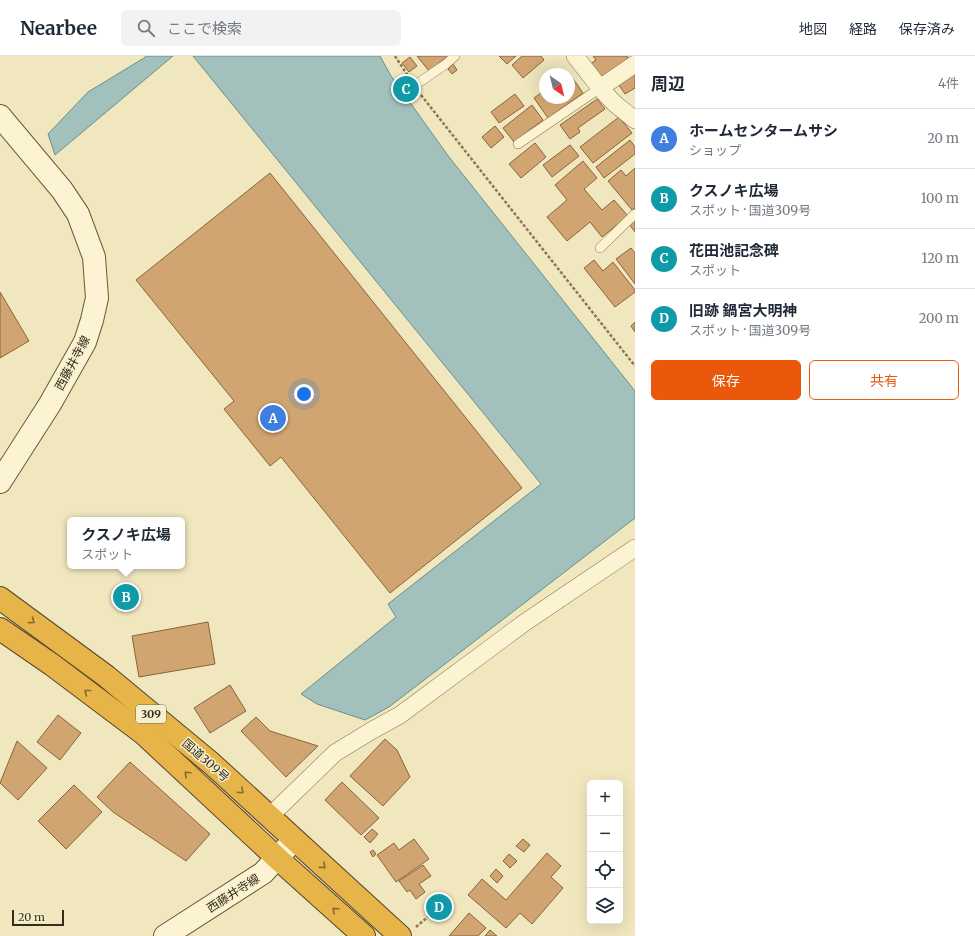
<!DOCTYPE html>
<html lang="ja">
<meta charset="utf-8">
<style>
body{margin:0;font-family:Merriweather,"Noto Sans JP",serif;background:#f2f2f3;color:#1f2937}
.controls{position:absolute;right:12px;bottom:12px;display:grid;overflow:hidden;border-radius:6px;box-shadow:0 4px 16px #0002}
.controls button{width:36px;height:36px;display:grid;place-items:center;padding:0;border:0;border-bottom:1px solid #e0e1e3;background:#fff;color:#1f2937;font:20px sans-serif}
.compass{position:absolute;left:539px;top:12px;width:36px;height:36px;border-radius:50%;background:#fff;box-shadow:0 4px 16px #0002;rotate:145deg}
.scale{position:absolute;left:12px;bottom:10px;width:52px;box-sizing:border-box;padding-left:4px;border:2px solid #382d1b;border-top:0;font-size:11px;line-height:14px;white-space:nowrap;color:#382d1b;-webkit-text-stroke:3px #f7f0ce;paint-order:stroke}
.you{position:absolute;left:304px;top:338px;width:14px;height:14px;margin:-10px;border:3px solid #fff;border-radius:50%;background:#1a73e8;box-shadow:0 0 0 6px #1a73e833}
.badge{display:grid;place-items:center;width:26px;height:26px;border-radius:50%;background:#ea580c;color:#fff;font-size:13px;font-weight:700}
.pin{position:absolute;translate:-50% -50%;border:2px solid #fff;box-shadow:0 1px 4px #0006}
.popup{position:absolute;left:67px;top:461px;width:118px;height:52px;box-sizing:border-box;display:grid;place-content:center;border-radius:6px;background:#fff;filter:drop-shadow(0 1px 3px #0005);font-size:13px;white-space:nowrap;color:#747a83}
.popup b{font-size:15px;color:#1f2937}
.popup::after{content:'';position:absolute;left:50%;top:100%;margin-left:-8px;border:8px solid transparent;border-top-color:#fff}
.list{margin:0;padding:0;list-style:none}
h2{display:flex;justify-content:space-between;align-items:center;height:52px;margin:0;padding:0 16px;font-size:17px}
h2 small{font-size:13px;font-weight:400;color:#747a83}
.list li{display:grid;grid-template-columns:26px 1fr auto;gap:12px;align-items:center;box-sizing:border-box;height:60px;padding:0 16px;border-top:1px solid #e0e1e3}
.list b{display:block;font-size:15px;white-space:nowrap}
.list p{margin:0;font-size:13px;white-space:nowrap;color:#747a83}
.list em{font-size:13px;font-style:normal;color:#747a83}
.actions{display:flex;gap:8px;padding:12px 16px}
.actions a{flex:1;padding:9px 0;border:1px solid #ea580c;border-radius:6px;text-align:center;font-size:14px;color:#ea580c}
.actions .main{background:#ea580c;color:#fff}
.icon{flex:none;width:22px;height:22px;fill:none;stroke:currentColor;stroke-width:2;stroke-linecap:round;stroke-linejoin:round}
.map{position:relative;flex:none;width:635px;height:880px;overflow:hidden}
header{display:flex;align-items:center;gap:24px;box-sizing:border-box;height:56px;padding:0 20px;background:#fff;border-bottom:1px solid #e0e1e3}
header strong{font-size:19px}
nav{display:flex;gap:22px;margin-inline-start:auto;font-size:14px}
.search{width:280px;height:36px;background:#f2f2f3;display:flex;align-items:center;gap:10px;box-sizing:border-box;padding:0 14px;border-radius:6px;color:#747a83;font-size:15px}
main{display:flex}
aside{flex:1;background:#fff}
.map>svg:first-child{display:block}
.water{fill:#a2c1bc;stroke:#69908b}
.building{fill:#d1a571;stroke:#8a633a}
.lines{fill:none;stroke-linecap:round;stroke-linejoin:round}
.lane-casing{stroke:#897756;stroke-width:10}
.street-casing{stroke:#897756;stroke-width:18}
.secondary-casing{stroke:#6b5839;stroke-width:24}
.highway-casing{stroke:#57442b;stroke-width:24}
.path{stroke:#897756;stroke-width:2.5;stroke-dasharray:3 2;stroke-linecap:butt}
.lane{stroke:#fbf3d2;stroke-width:9}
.street{stroke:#fbf3d2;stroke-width:17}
.secondary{stroke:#fbf3d2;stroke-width:22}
.highway{stroke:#e6b448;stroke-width:22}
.oneway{stroke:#866a2f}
.labels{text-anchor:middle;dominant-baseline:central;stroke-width:3;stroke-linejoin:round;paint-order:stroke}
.shield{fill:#f7f0ce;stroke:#716851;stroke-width:1}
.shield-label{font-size:11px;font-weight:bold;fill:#382d1b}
.street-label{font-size:12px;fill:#382d1b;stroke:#f7f0ce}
</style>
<header>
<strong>Nearbee</strong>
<div class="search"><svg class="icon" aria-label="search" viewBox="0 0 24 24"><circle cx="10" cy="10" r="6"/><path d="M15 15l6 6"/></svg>ここで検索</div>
<nav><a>地図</a><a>経路</a><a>保存済み</a></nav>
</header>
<main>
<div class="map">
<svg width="635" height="880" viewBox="0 0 635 880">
<rect width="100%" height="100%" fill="#f0e7be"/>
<g class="water">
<path d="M146 0H173L55 99 48 78 88 36 144 2Z"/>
<path d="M193 0H380L391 20 449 101 635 335V462L389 651 365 664 317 648 301 638 396 561 388 548 541 428Z"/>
</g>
<g class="building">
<path d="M417 0H448L429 15Z"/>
<path d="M499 0H516L507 8Z"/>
<path d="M522 0H541L544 4 523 22 512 9Z"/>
<path d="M593 0H627L630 5 600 26 589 9 596 4Z"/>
<path d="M410 1 417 10 409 16 402 7Z"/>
<path d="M453 8 457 14 452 18 448 13Z"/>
<path d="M635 14V32L625 38 617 26Z"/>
<path d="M569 17 583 37 548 62 534 42 545 34V42H569V18H567Z"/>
<path d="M515 38 524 50 499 67 491 56Z"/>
<path d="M597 43 605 53 578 72 580 76 570 83 560 69Z"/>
<path d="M532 49 543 64 514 86 503 72Z"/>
<path d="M619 61 632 77 593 107 580 91Z"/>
<path d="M495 70 504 81 491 92 482 81Z"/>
<path d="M630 84 635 91V98L604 122 596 111Z"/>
<path d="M535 87 546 101 521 122 509 108Z"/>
<path d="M570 89 579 100 552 121 543 109Z"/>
<path d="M583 105 597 122 584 133 602 154 614 144 628 160 602 181 590 166 567 185 547 161 567 144 555 129Z"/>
<path d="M635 112V152L632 154 608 125 621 114 626 120Z"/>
<path d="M270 117 522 432 390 537 281 401 270 410 224 353 234 345 136 224Z"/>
<path d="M635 164V176L629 168Z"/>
<path d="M631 192 635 197V228L616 203Z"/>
<path d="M594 204 603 215 613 206 635 234V236L615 251 584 212Z"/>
<path d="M0 236 29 285 0 302Z"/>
<path d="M635 266V276L631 270Z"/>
<path d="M208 566 215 608 139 621 132 580Z"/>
<path d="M230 629 246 655 210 677 194 652Z"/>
<path d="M58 659 81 677 60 704 37 686Z"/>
<path d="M256 661 270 675 318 690 286 721 241 675Z"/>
<path d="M385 683 397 694 410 721 383 750 350 720Z"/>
<path d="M17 685 47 712 18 744 0 727Z"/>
<path d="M130 706 210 778 186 805 113 756 97 741Z"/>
<path d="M342 726 379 762 361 779 325 744Z"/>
<path d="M74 729 102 756 66 793 38 765Z"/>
<path d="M372 773 378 778 370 787 364 781Z"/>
<path d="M414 783 429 803 396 826 377 799 394 787 399 794Z"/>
<path d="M523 783 530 789 524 796 516 790Z"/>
<path d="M373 794 376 798 373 801 370 796Z"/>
<path d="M547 797 561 810 551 821 563 832 532 868 520 857 506 872 468 839 482 823 506 844Z"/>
<path d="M509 798 517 805 510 812 503 805Z"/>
<path d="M423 809 431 820 419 828 425 836 416 843 410 834 407 836 399 825Z"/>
<path d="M496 813 503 820 497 827 490 820Z"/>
<path d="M469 857 486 872 478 880H449Z"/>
<path d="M490 874 497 880H485Z"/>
</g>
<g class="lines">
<defs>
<g id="lane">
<path d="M414 30 446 8 455 0"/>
<path d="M518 88 600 32"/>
<path d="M600 192 635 158"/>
</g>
<g id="street">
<path d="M575 0 600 32 614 47 635 64"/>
<path d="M600 32 635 8"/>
<path d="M269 761 335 697 371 675 400 659 524 567 635 492"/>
</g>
<g id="secondary">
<path d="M0 60 62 134 78 158 94 201 97 242 92 264 85 286 50 348 0 426"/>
<path d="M165 880 263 817 294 784"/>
</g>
<g id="highway">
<path d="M0 542 106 620 211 707 400 880"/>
<path d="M0 573 51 608 144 678 277 802 364 880"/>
</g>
</defs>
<use href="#lane" class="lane-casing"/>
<use href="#street" class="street-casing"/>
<use href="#secondary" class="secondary-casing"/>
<use href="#highway" class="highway-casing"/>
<g class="path">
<path d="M395 0 408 20"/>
<path d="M421 39 635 310"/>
<path d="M416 871 436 854"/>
</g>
<use href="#lane" class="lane"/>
<use href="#street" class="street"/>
<use href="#secondary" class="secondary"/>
<use href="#highway" class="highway"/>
</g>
<defs><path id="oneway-chevron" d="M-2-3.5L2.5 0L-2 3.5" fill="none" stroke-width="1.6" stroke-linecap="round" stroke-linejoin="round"/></defs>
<g class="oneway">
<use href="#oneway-chevron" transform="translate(32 565) rotate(36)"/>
<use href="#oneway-chevron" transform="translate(87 636) rotate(-142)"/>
<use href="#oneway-chevron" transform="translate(187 718) rotate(-137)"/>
<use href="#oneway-chevron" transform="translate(241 735) rotate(43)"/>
<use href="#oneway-chevron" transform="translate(323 810) rotate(42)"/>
<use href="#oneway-chevron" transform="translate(335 854) rotate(-138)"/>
</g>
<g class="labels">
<rect class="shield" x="136" y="649" width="30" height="18" rx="3"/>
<g class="shield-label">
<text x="151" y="658">309</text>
</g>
<g class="street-label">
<text transform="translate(72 307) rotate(-62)">西藤井寺線</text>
<text transform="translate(206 704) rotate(41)">国道309号</text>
<text transform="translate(233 837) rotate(-33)">西藤井寺線</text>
</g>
</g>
</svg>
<div class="controls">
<button>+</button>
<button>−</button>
<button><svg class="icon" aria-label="locate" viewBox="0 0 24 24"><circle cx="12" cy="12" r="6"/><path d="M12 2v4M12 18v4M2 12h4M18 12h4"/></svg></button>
<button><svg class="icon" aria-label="layers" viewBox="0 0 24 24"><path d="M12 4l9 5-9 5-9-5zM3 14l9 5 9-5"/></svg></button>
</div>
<svg class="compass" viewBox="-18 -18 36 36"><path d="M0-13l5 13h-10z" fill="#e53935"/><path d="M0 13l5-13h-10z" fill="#747a83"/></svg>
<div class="scale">20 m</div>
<div class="you"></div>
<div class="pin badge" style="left:273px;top:362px;background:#3f7fe0">A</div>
<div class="pin badge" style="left:126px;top:541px;background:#0f9aa8">B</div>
<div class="popup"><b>クスノキ広場</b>スポット</div>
<div class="pin badge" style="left:406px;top:33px;background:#0f9aa8">C</div>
<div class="pin badge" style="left:439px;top:851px;background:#0f9aa8">D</div>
</div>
<aside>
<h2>周辺<small>4件</small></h2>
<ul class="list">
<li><span class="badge" style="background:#3f7fe0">A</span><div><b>ホームセンタームサシ</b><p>ショップ</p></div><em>20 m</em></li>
<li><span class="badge" style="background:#0f9aa8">B</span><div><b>クスノキ広場</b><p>スポット · 国道309号</p></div><em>100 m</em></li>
<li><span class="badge" style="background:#0f9aa8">C</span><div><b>花田池記念碑</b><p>スポット</p></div><em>120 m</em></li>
<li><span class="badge" style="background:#0f9aa8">D</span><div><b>旧跡 鍋宮大明神</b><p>スポット · 国道309号</p></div><em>200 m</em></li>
</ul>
<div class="actions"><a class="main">保存</a><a>共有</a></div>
</aside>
</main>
